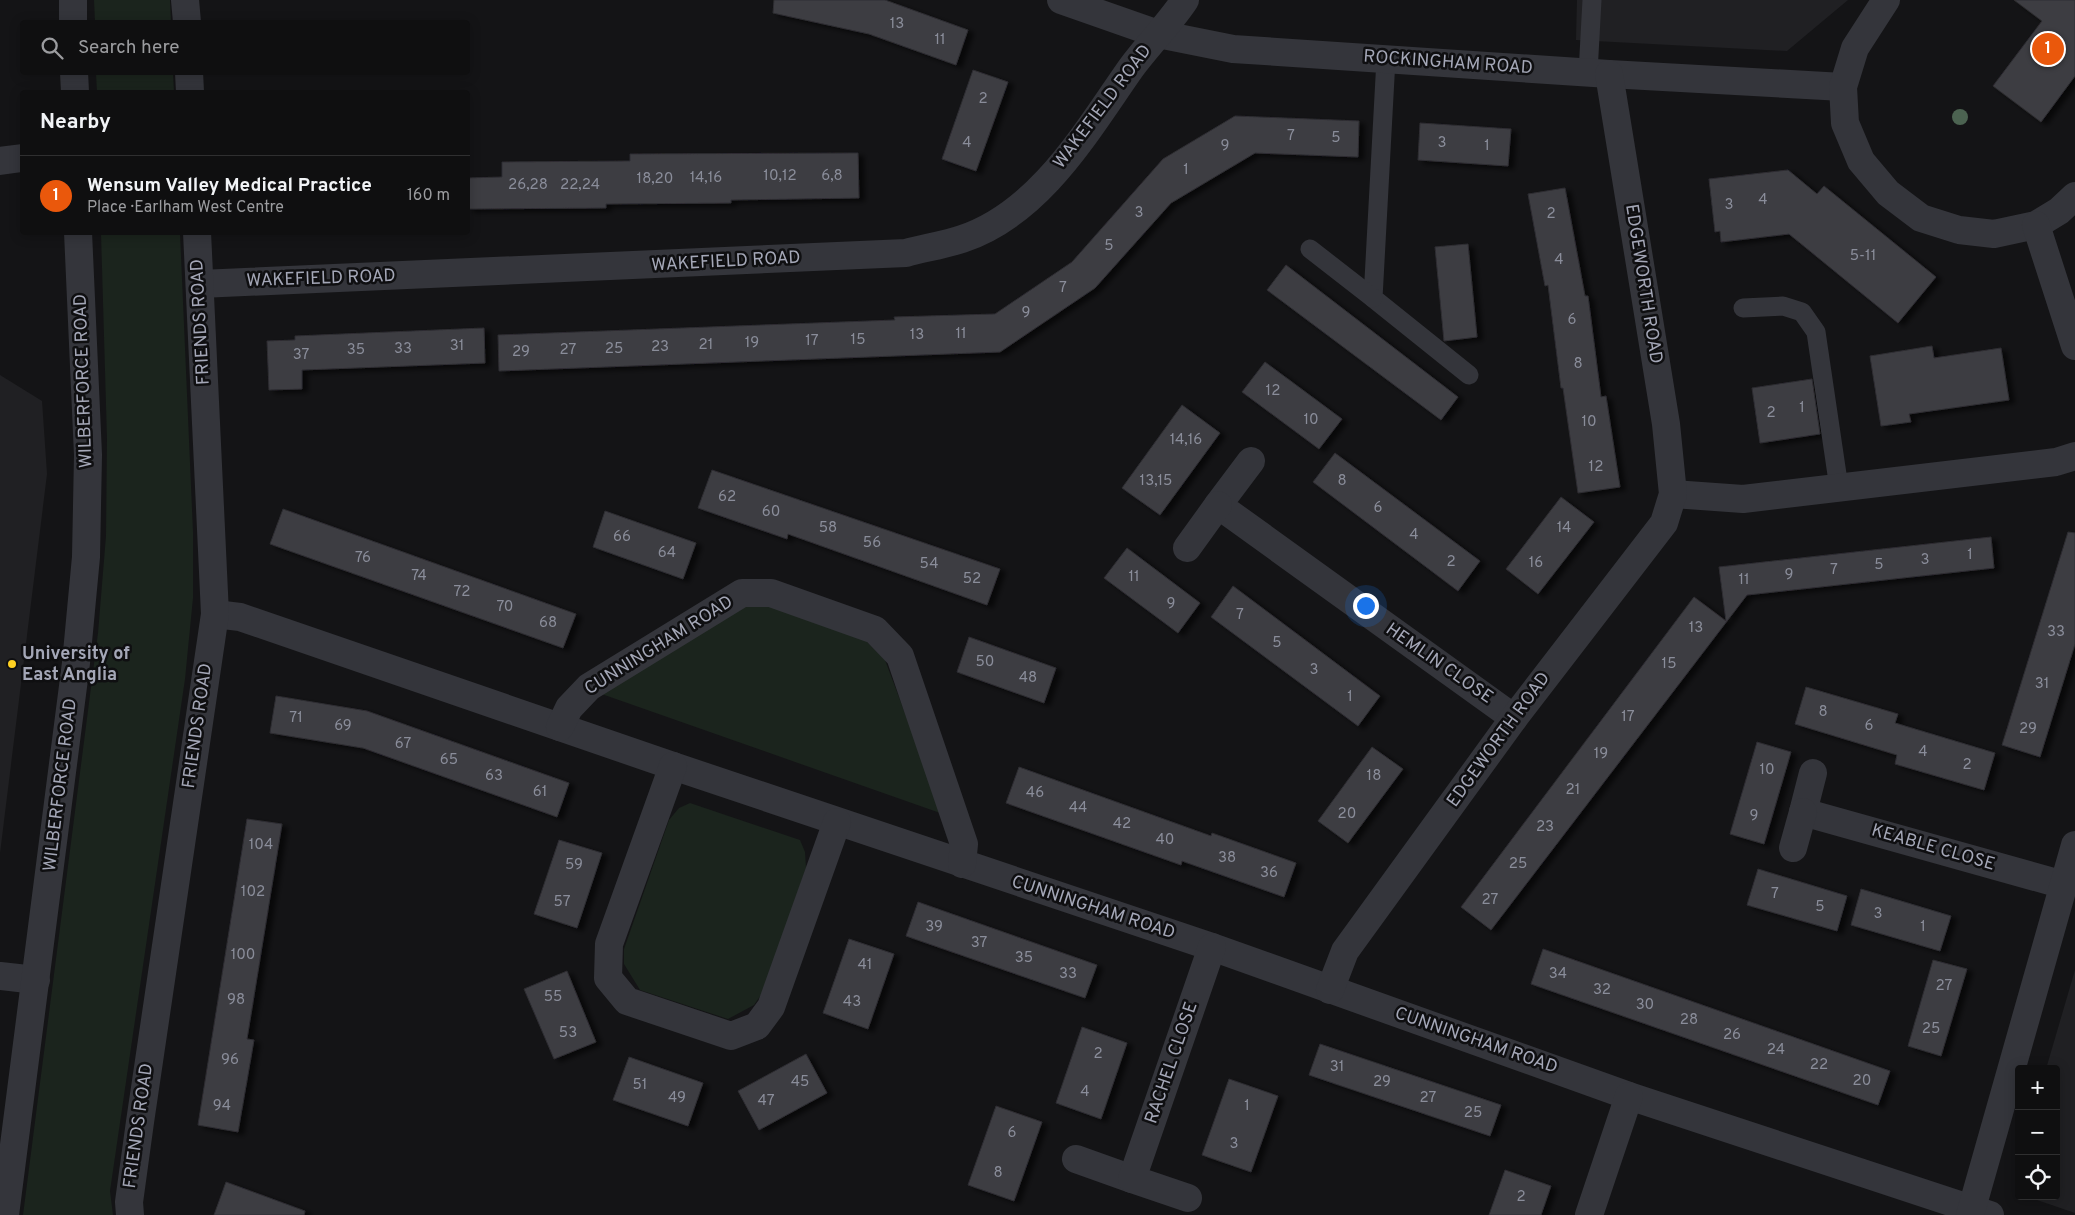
<!DOCTYPE html>
<meta charset="utf-8">
<style>
body{margin:0;font-family:Overpass,sans-serif;background:#181819;color:#f1f3f6}
.controls{position:absolute;right:15px;bottom:15px;display:grid;overflow:hidden;border-radius:5px;box-shadow:0 2px 12px #0003}
.controls button{width:45px;height:45px;display:grid;place-items:center;padding:0;border:0;border-bottom:1px solid #2f2f30;background:#0f0f10;color:#f1f3f6;font:25px sans-serif}
.you{position:absolute;left:1365px;top:605px;width:18px;height:18px;margin:-12px;border:4px solid #fff;border-radius:50%;background:#1a73e8;box-shadow:0 0 0 8px #1a73e833}
.badge{display:grid;place-items:center;width:32px;height:32px;border-radius:50%;background:#ea580c;color:#fff;font-size:16px;font-weight:700}
.pin{position:absolute;translate:-50% -50%;border:2px solid #fff;box-shadow:0 1px 5px #0006}
.list{margin:0;padding:0;list-style:none}
h2{display:flex;justify-content:space-between;align-items:center;height:65px;margin:0;padding:0 20px;font-size:21px}
h2 small{font-size:16px;font-weight:400;color:#9b9c9f}
.list li{display:grid;grid-template-columns:32px 1fr auto;gap:15px;align-items:center;box-sizing:border-box;height:80px;padding:0 20px;border-top:1px solid #2f2f30}
.list b{display:block;font-size:19px;white-space:nowrap}
.list p{margin:0;font-size:16px;white-space:nowrap;color:#9b9c9f}
.list em{font-size:16px;font-style:normal;color:#9b9c9f}
.icon{flex:none;width:28px;height:28px;fill:none;stroke:currentColor;stroke-width:2;stroke-linecap:round;stroke-linejoin:round}
.map{position:relative;flex:none;width:2075px;height:1215px;overflow:hidden}
.search{position:absolute;background:#0f0f10;box-shadow:0 2px 12px #0003;left:20px;top:20px;width:450px;height:55px;display:flex;align-items:center;gap:12px;box-sizing:border-box;padding:0 18px;border-radius:5px;color:#9b9c9f;font-size:19px}
.panel{position:absolute;background:#0f0f10;box-shadow:0 2px 12px #0003;left:20px;top:90px;width:450px;height:145px;border-radius:5px}
.map>svg:first-child{display:block}
.built{fill:#202023}
.green{fill:#1b241d}
.building{fill:#3e3e43;stroke:#2e2d32;filter:url(#shadow)}
.lines{fill:none;stroke-linecap:round;stroke-linejoin:round}
.lane{stroke:#34353b;stroke-width:19}
.street{stroke:#34353b;stroke-width:28}
.tree{fill:#4c6351}
.poi-dot{fill:#ffd122;stroke:#0f0f11;stroke-width:2}
.labels{text-anchor:middle;dominant-baseline:central;stroke-width:5;stroke-linejoin:round;paint-order:stroke}
.number-label{font-size:15px;fill:#8a8d9a}
.street-label{font-size:18px;fill:#a4a7b7;stroke:#0f0f11}
.poi-label{font-size:18px;font-weight:bold;fill:#a4a7b7;stroke:#0f0f11;text-anchor:start}
</style>
<div class="map">
<svg width="2075" height="1215" viewBox="0 0 2075 1215">
<defs>
<filter id="shadow"><feDropShadow dx="5.5" dy="3" stdDeviation="2.5" flood-color="#0009"/></filter>
</defs>
<rect width="100%" height="100%" fill="#141416"/>
<g class="built">
<path d="M1577 0H1848L1787 51 1576 40Z"/>
<path d="M0 375 42 401 47 474 0 853Z"/>
<path d="M2075 970V1213L2037 1200 2035 1196H2056V1069H2046Z"/>
</g>
<g class="green">
<path d="M94 0H170L171 22H95Z"/>
<path d="M96 73H173L174 92H97Z"/>
<path d="M101 233H180L193 532V598L185 679 110 1191 113 1215H23L98 633 106 536 107 439Z"/>
<path d="M764 603 865 640 885 660 943 814 596 692 736 608Z"/>
<path d="M690 803 800 840 805 852 806 868 763 992 754 1005 728 1019 640 990 624 964V949L669 820 679 808Z"/>
</g>
<g class="building">
<path d="M774 0H885L968 30 956 65 869 34 773 13Z"/>
<path d="M2014 0H2075V76L2041 122 1993 86 2042 21Z"/>
<path d="M973 70 1008 82 976 171 942 159Z"/>
<path d="M1235 116 1359 121 1358 157 1255 153 1171 203 1095 288 1000 352 499 371 498 335 895 320 894 317 995 314 1072 262 1163 159Z"/>
<path d="M1420 123 1511 129 1508 166 1418 160Z"/>
<path d="M858 153 859 198 731 200V203L606 204V208L468 209V178L502 177V162L630 161V154Z"/>
<path d="M1788 170 1817 194 1824 186 1936 277 1898 323 1789 234 1721 242 1720 231 1715 232 1709 179Z"/>
<path d="M1565 188 1585 296H1588L1601 397 1606 396 1620 487 1578 493 1563 388H1561L1548 285 1545 286 1528 194Z"/>
<path d="M1468 244 1477 337 1444 341 1435 247Z"/>
<path d="M1286 265 1458 397 1441 420 1267 290Z"/>
<path d="M484 328 485 363 302 370V389L269 390 267 341 295 340V336Z"/>
<path d="M1932 346 1934 358 2001 348 2009 400 1909 414 1911 422 1881 426 1870 356Z"/>
<path d="M1265 362 1342 419 1319 449 1242 392Z"/>
<path d="M1812 379 1820 434 1760 443 1752 388Z"/>
<path d="M1182 405 1220 433 1160 515 1122 488Z"/>
<path d="M1335 453 1480 561 1458 591 1313 482Z"/>
<path d="M712 470 1000 569 987 605 788 534 787 539 698 508Z"/>
<path d="M1561 497 1594 522 1538 594 1506 569Z"/>
<path d="M283 509 576 614 563 648 270 544Z"/>
<path d="M605 511 696 543 683 579 593 547Z"/>
<path d="M2068 532 2075 533V644L2040 757 2002 745Z"/>
<path d="M1991 537 1994 568 1747 595 1491 930 1461 907 1694 597 1726 621 1719 567Z"/>
<path d="M1127 548 1200 603 1178 633 1104 578Z"/>
<path d="M1233 586 1380 696 1358 726 1211 617Z"/>
<path d="M969 637 1056 668 1044 703 957 672Z"/>
<path d="M1806 687 1898 714 1895 723 1995 753 1984 790 1895 764 1897 755 1795 724Z"/>
<path d="M276 696 367 711 569 783 557 817 363 748 270 733Z"/>
<path d="M1757 742 1791 752 1764 844 1730 834Z"/>
<path d="M1372 747 1403 769 1348 843 1318 821Z"/>
<path d="M1019 767 1211 836 1212 833 1296 863 1284 897 1182 861 1181 865 1006 803Z"/>
<path d="M247 819 282 824 247 1039 254 1040 238 1132 198 1125Z"/>
<path d="M559 840 602 853 577 928 534 914Z"/>
<path d="M1758 869 1847 896 1837 931 1747 905Z"/>
<path d="M1861 889 1951 916 1940 951 1851 925Z"/>
<path d="M918 902 1097 965 1085 998 906 936Z"/>
<path d="M849 939 894 954 868 1029 823 1013Z"/>
<path d="M1543 949 1890 1071 1878 1105 1531 984Z"/>
<path d="M1933 960 1967 969 1941 1056 1908 1046Z"/>
<path d="M567 971 596 1042 554 1059 524 989Z"/>
<path d="M1082 1027 1127 1043 1101 1119 1056 1103Z"/>
<path d="M1320 1044 1501 1105 1490 1136 1309 1075Z"/>
<path d="M806 1054 827 1093 759 1130 738 1091Z"/>
<path d="M629 1057 703 1083 688 1126 613 1100Z"/>
<path d="M1229 1079 1278 1096 1251 1172 1202 1155Z"/>
<path d="M996 1106 1042 1122 1014 1201 968 1185Z"/>
<path d="M1505 1170 1551 1186 1541 1215H1489Z"/>
<path d="M226 1182 305 1211 304 1215H214Z"/>
</g>
<g class="lines">
<g class="lane">
<path d="M1386 59 1373 298 1469 375"/>
<path d="M1588 73 1592 0"/>
<path d="M1310 249 1373 298"/>
<path d="M1743 308 1783 306 1802 312 1816 332 1839 488"/>
</g>
<g class="street">
<path d="M73 0V22"/>
<path d="M185 0 187 22"/>
<path d="M1061 0 1158 34 1233 49 1609 74 1843 87"/>
<path d="M1886 0 1855 48 1843 87 1845 123 1861 161 1888 193 1921 218 1959 230 1994 234 2036 225 2059 211 2075 196"/>
<path d="M74 72 75 92"/>
<path d="M189 72 190 92"/>
<path d="M0 161 22 158"/>
<path d="M2036 225 2075 346"/>
<path d="M200 284 906 253C924 248 944 245 962 239 1040 213 1086 132 1131 68 1148 45 1169 24 1185 0"/>
<path d="M1251 461 1218 505 1514 718"/>
<path d="M1673 494 1743 499 2056 462 2075 456"/>
<path d="M1187 548 1218 505"/>
<path d="M215 614 240 617 673 766 1212 947 1629 1096 1990 1215"/>
<path d="M560 727 569 708 589 687 742 593H771L875 630 900 656 964 844 962 864"/>
<path d="M673 766 609 944 608 978 627 1001 731 1036 757 1026 771 1007 837 822"/>
<path d="M1813 773 1803 812 2064 885"/>
<path d="M1793 848 1803 812"/>
<path d="M0 976 36 980"/>
<path d="M1330 990 1345 951 1514 718 1664 523 1673 494 1666 424 1609 74"/>
<path d="M1076 1159 1132 1179"/>
<path d="M1188 1198 1132 1179 1212 947"/>
<path d="M5 1215 76 663 86 557 88 455 78 232"/>
<path d="M130 1215 129 1202 140 1122 215 614 197 232"/>
<path d="M1589 1215 1629 1096"/>
<path d="M1970 1215 2075 845"/>
</g>
</g>
<circle class="tree" cx="1960" cy="117" r="8"/>
<circle class="poi-dot" cx="12" cy="664" r="5"/>
<g class="labels">
<g class="number-label">
<text x="897" y="24">13</text>
<text x="940" y="40">11</text>
<text x="983" y="99">2</text>
<text x="1291" y="136">7</text>
<text x="1336" y="138">5</text>
<text x="967" y="143">4</text>
<text x="1442" y="143">3</text>
<text x="1225" y="146">9</text>
<text x="1487" y="146">1</text>
<text x="1186" y="170">1</text>
<text x="780" y="176">10,12</text>
<text x="832" y="176">6,8</text>
<text x="706" y="178">14,16</text>
<text x="655" y="179">18,20</text>
<text x="528" y="185">26,28</text>
<text x="580" y="185">22,24</text>
<text x="1763" y="200">4</text>
<text x="1729" y="205">3</text>
<text x="1139" y="213">3</text>
<text x="1551" y="214">2</text>
<text x="1109" y="246">5</text>
<text x="1863" y="256">5-11</text>
<text x="1559" y="260">4</text>
<text x="1063" y="288">7</text>
<text x="1026" y="313">9</text>
<text x="1572" y="320">6</text>
<text x="961" y="334">11</text>
<text x="917" y="335">13</text>
<text x="858" y="340">15</text>
<text x="812" y="341">17</text>
<text x="752" y="343">19</text>
<text x="706" y="345">21</text>
<text x="457" y="346">31</text>
<text x="660" y="347">23</text>
<text x="403" y="349">33</text>
<text x="614" y="349">25</text>
<text x="356" y="350">35</text>
<text x="568" y="350">27</text>
<text x="521" y="352">29</text>
<text x="301" y="355">37</text>
<text x="1578" y="364">8</text>
<text x="1273" y="391">12</text>
<text x="1802" y="408">1</text>
<text x="1771" y="413">2</text>
<text x="1311" y="420">10</text>
<text x="1589" y="422">10</text>
<text x="1186" y="440">14,16</text>
<text x="1596" y="467">12</text>
<text x="1156" y="481">13,15</text>
<text x="1342" y="481">8</text>
<text x="727" y="497">62</text>
<text x="1378" y="508">6</text>
<text x="771" y="512">60</text>
<text x="828" y="528">58</text>
<text x="1564" y="528">14</text>
<text x="1414" y="535">4</text>
<text x="622" y="537">66</text>
<text x="872" y="543">56</text>
<text x="667" y="553">64</text>
<text x="1970" y="555">1</text>
<text x="363" y="558">76</text>
<text x="1925" y="560">3</text>
<text x="1451" y="562">2</text>
<text x="1536" y="563">16</text>
<text x="929" y="564">54</text>
<text x="1879" y="565">5</text>
<text x="1834" y="570">7</text>
<text x="1789" y="575">9</text>
<text x="419" y="576">74</text>
<text x="1134" y="577">11</text>
<text x="972" y="579">52</text>
<text x="1744" y="580">11</text>
<text x="462" y="592">72</text>
<text x="1171" y="604">9</text>
<text x="505" y="607">70</text>
<text x="1240" y="615">7</text>
<text x="548" y="623">68</text>
<text x="1696" y="628">13</text>
<text x="2056" y="632">33</text>
<text x="1277" y="643">5</text>
<text x="985" y="662">50</text>
<text x="1669" y="664">15</text>
<text x="1314" y="670">3</text>
<text x="1028" y="678">48</text>
<text x="2042" y="684">31</text>
<text x="1350" y="697">1</text>
<text x="1823" y="712">8</text>
<text x="1628" y="717">17</text>
<text x="296" y="718">71</text>
<text x="343" y="726">69</text>
<text x="1869" y="726">6</text>
<text x="2028" y="729">29</text>
<text x="403" y="744">67</text>
<text x="1923" y="752">4</text>
<text x="1601" y="754">19</text>
<text x="449" y="760">65</text>
<text x="1967" y="765">2</text>
<text x="1767" y="770">10</text>
<text x="494" y="776">63</text>
<text x="1374" y="776">18</text>
<text x="1573" y="790">21</text>
<text x="540" y="792">61</text>
<text x="1035" y="793">46</text>
<text x="1078" y="808">44</text>
<text x="1347" y="814">20</text>
<text x="1754" y="816">9</text>
<text x="1122" y="824">42</text>
<text x="1545" y="827">23</text>
<text x="1165" y="840">40</text>
<text x="261" y="845">104</text>
<text x="1227" y="858">38</text>
<text x="1518" y="864">25</text>
<text x="574" y="865">59</text>
<text x="1269" y="873">36</text>
<text x="253" y="892">102</text>
<text x="1775" y="894">7</text>
<text x="1490" y="900">27</text>
<text x="562" y="902">57</text>
<text x="1820" y="907">5</text>
<text x="1878" y="914">3</text>
<text x="934" y="927">39</text>
<text x="1923" y="927">1</text>
<text x="979" y="943">37</text>
<text x="243" y="955">100</text>
<text x="1024" y="958">35</text>
<text x="865" y="965">41</text>
<text x="1068" y="974">33</text>
<text x="1558" y="974">34</text>
<text x="1944" y="986">27</text>
<text x="1602" y="990">32</text>
<text x="553" y="997">55</text>
<text x="236" y="1000">98</text>
<text x="852" y="1002">43</text>
<text x="1645" y="1005">30</text>
<text x="1689" y="1020">28</text>
<text x="1931" y="1029">25</text>
<text x="568" y="1033">53</text>
<text x="1732" y="1035">26</text>
<text x="1776" y="1050">24</text>
<text x="1098" y="1054">2</text>
<text x="230" y="1060">96</text>
<text x="1819" y="1065">22</text>
<text x="1337" y="1067">31</text>
<text x="1862" y="1081">20</text>
<text x="800" y="1082">45</text>
<text x="1382" y="1082">29</text>
<text x="640" y="1085">51</text>
<text x="1085" y="1092">4</text>
<text x="677" y="1098">49</text>
<text x="1428" y="1098">27</text>
<text x="766" y="1101">47</text>
<text x="222" y="1106">94</text>
<text x="1247" y="1106">1</text>
<text x="1473" y="1113">25</text>
<text x="1012" y="1133">6</text>
<text x="1234" y="1144">3</text>
<text x="998" y="1173">8</text>
<text x="1521" y="1197">2</text>
</g>
<g class="street-label">
<text transform="translate(1448 63) rotate(4)">ROCKINGHAM ROAD</text>
<text transform="translate(1103 107) rotate(-53)">WAKEFIELD ROAD</text>
<text transform="translate(726 262) rotate(-3)">WAKEFIELD ROAD</text>
<text transform="translate(321 279) rotate(-2)">WAKEFIELD ROAD</text>
<text transform="translate(1643 284) rotate(81)">EDGEWORTH ROAD</text>
<text transform="translate(201 322) rotate(-93)">FRIENDS ROAD</text>
<text transform="translate(84 381) rotate(-92)">WILBERFORCE ROAD</text>
<text transform="translate(659 646) rotate(-32)">CUNNINGHAM ROAD</text>
<text transform="translate(1439 664) rotate(35)">HEMLIN CLOSE</text>
<text transform="translate(198 726) rotate(-82)">FRIENDS ROAD</text>
<text transform="translate(1499 740) rotate(-54)">EDGEWORTH ROAD</text>
<text transform="translate(61 785) rotate(-83)">WILBERFORCE ROAD</text>
<text transform="translate(1933 848) rotate(16)">KEABLE CLOSE</text>
<text transform="translate(1093 908) rotate(18)">CUNNINGHAM ROAD</text>
<text transform="translate(1476 1041) rotate(19)">CUNNINGHAM ROAD</text>
<text transform="translate(1172 1063) rotate(-71)">RACHEL CLOSE</text>
<text transform="translate(139 1126) rotate(-82)">FRIENDS ROAD</text>
</g>
<g class="poi-label">
<text x="22" y="654">University of<tspan x="22" dy="21">East Anglia</tspan></text>
</g>
</g>
</svg>
<div class="controls">
<button>+</button>
<button>−</button>
<button><svg class="icon" aria-label="locate" viewBox="0 0 24 24"><circle cx="12" cy="12" r="6"/><path d="M12 2v4M12 18v4M2 12h4M18 12h4"/></svg></button>
</div>
<div class="you"></div>
<div class="pin badge" style="left:2048px;top:49px">1</div>
<div class="search"><svg class="icon" aria-label="search" viewBox="0 0 24 24"><circle cx="10" cy="10" r="6"/><path d="M15 15l6 6"/></svg>Search here</div>
<section class="panel">
<h2>Nearby<small></small></h2>
<ul class="list">
<li><span class="badge">1</span><div><b>Wensum Valley Medical Practice</b><p>Place · Earlham West Centre</p></div><em>160 m</em></li>
</ul>
</section>
</div>
